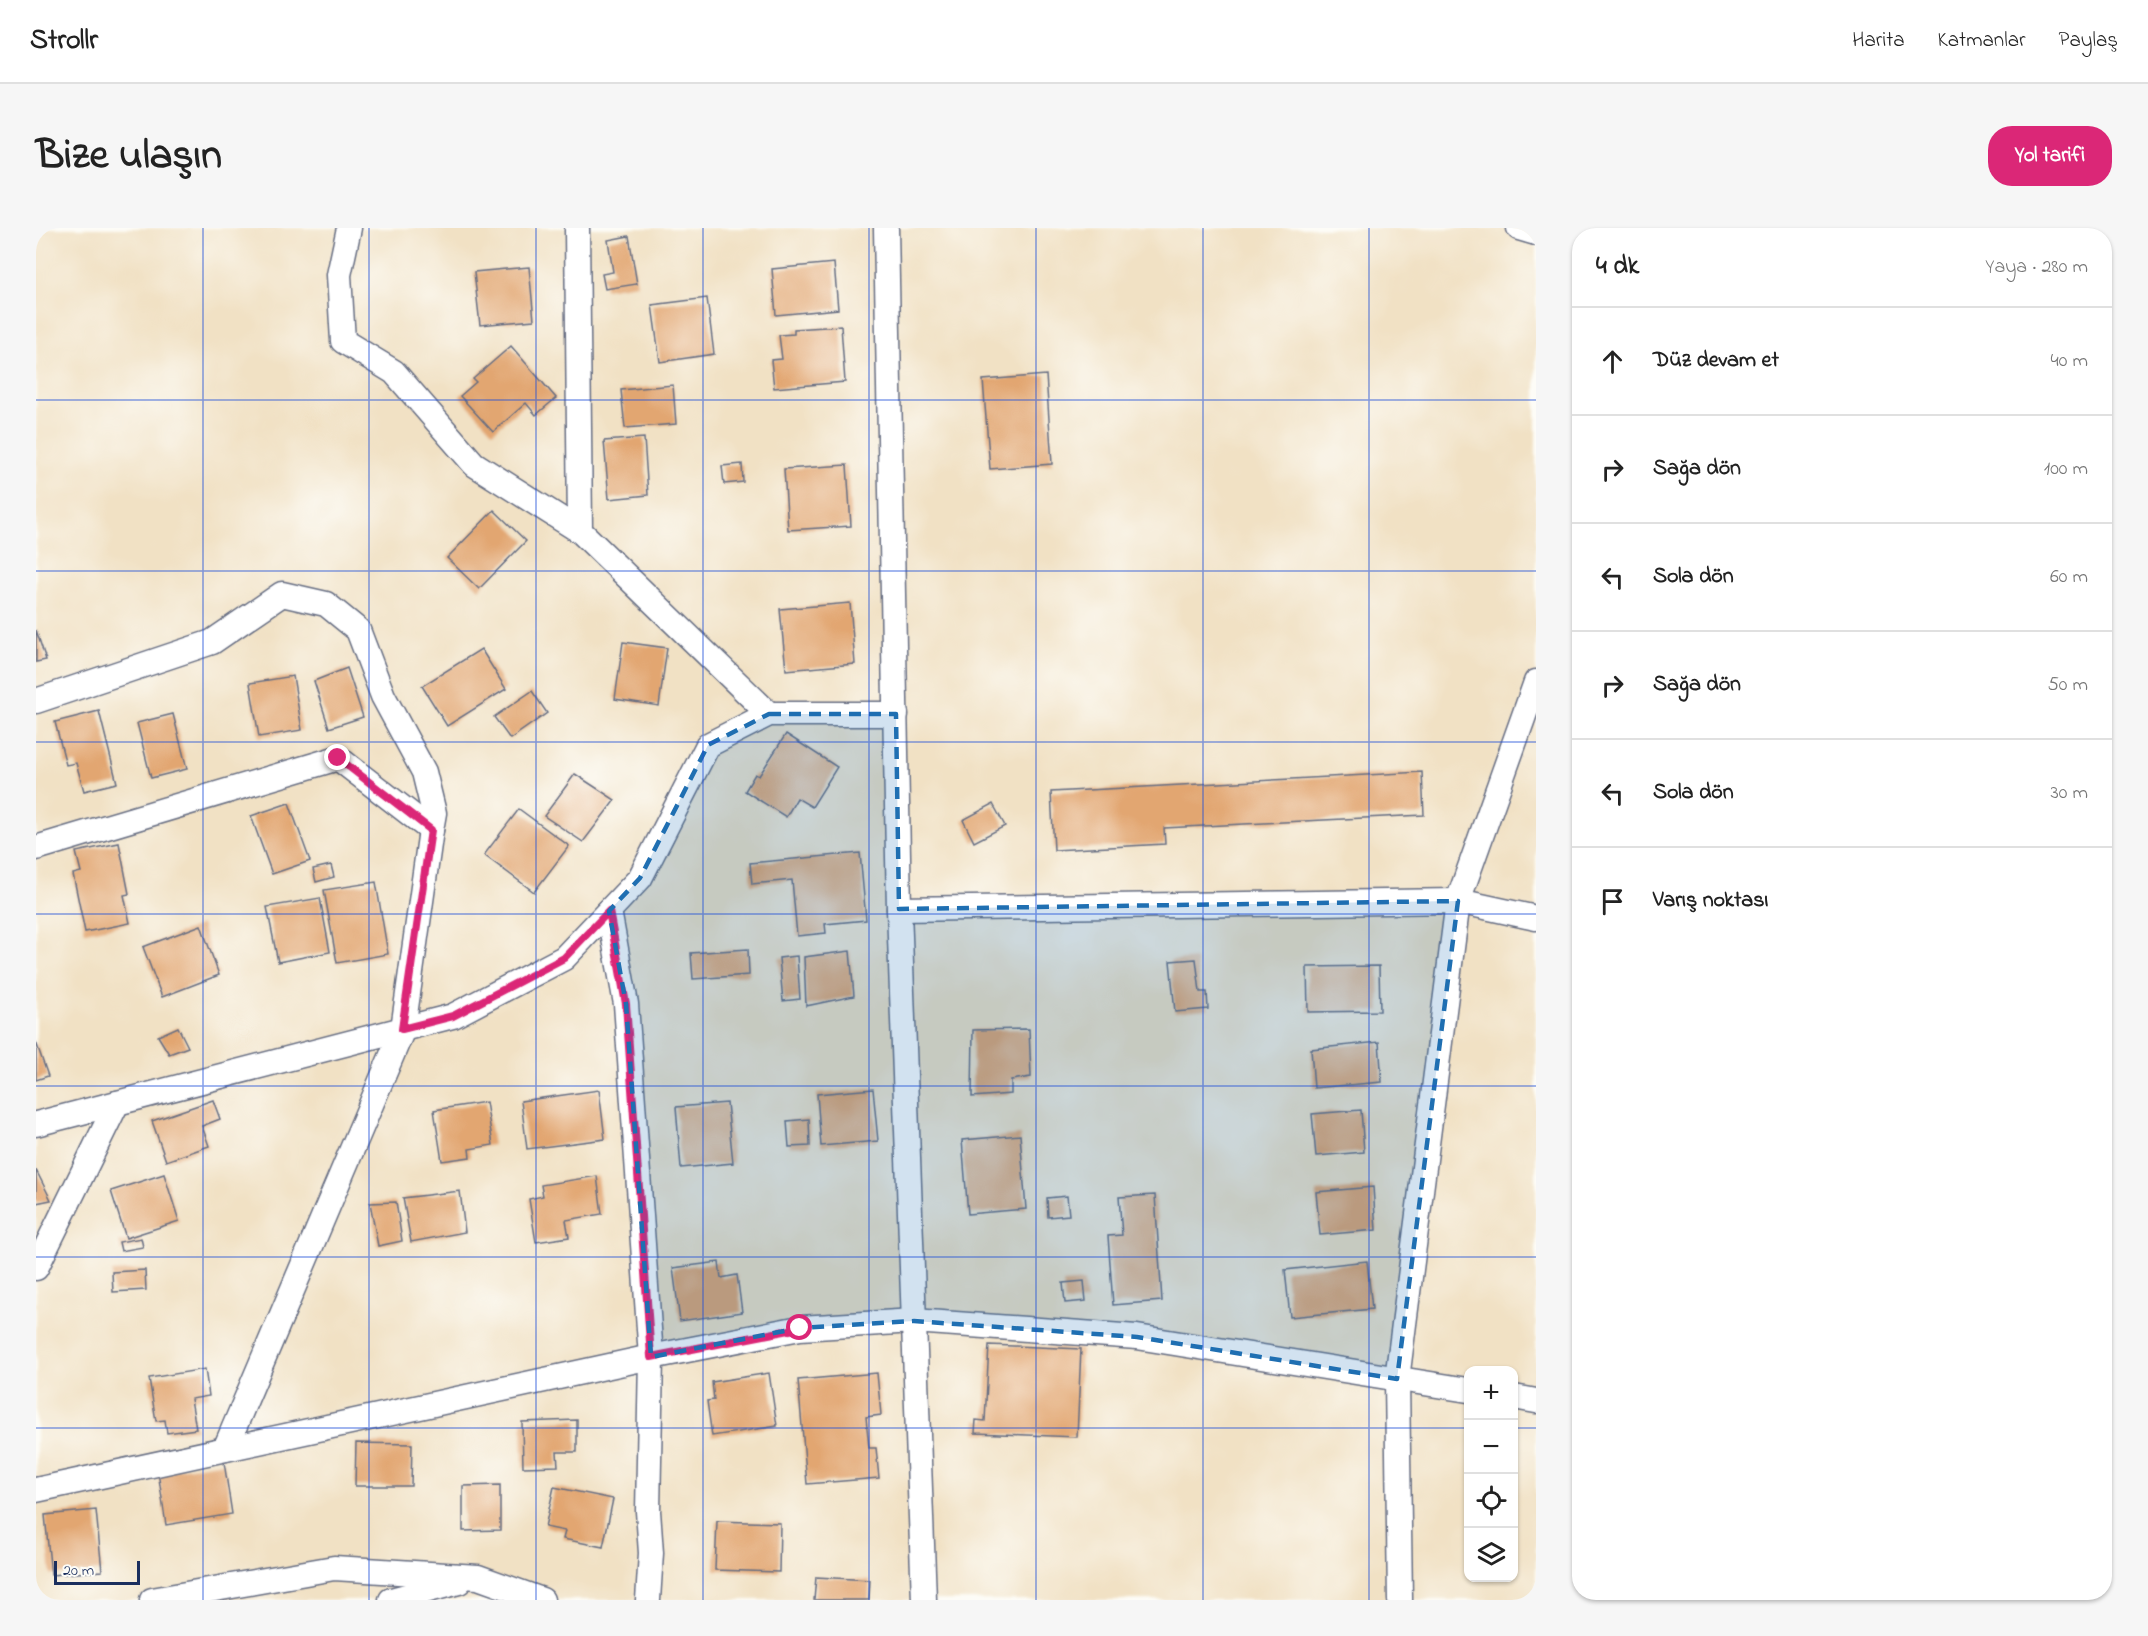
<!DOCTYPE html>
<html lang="tr">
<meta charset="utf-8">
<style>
body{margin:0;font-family:"Indie Flower",sans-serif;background:#f6f6f6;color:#222}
.controls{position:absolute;right:18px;bottom:18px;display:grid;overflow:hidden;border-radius:12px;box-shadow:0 2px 4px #0004}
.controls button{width:54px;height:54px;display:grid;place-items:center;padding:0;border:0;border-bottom:2px solid #e0e0e0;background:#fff;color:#222;font:30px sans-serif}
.scale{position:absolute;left:18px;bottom:15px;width:86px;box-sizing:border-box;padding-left:6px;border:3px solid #1b2f5e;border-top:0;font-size:16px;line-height:21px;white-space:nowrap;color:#1b2f5e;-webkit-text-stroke:4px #fdfcf7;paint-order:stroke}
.stop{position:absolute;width:18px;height:18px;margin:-14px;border:4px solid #db2777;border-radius:50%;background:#fff}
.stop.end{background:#db2777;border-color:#fff;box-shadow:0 2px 6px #0008}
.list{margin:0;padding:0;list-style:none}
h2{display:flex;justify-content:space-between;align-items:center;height:78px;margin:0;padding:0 24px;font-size:26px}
h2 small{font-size:20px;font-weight:400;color:#767676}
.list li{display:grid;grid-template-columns:39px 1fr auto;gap:18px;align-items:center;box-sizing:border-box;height:108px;padding:0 24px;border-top:2px solid #e0e0e0}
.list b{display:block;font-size:22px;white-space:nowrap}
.list em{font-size:20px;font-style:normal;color:#767676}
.icon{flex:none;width:33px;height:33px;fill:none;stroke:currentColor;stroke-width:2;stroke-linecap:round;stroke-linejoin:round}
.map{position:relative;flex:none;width:1500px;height:1372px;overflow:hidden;border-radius:24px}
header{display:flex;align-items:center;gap:36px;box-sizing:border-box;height:84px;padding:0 30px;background:#fff;border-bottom:2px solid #e0e0e0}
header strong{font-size:28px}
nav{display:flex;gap:33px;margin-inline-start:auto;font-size:21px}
.intro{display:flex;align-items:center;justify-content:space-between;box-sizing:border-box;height:144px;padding:0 36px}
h1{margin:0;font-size:42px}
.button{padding:15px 27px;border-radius:24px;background:#db2777;color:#fff;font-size:21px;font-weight:700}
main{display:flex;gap:36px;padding:0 36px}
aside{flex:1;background:#fff;border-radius:24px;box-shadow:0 2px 4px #0004}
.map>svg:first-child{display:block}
.building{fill:#e2a671}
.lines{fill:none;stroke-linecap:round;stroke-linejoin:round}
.street-casing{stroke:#666d82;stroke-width:27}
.street{stroke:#fff;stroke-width:24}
.route{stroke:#db2777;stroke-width:8}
.marked{fill:#1f6fb2;fill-opacity:0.2;stroke:#1f6fb2;stroke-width:4.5;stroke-dasharray:12 8;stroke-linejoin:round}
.grid{fill:none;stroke:#1d4ed8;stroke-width:1.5;stroke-opacity:0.55}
</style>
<header>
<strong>Strollr</strong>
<nav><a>Harita</a><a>Katmanlar</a><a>Paylaş</a></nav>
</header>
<div class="intro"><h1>Bize ulaşın</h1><a class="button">Yol tarifi</a></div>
<main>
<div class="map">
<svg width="1500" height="1372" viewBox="0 0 1500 1372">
<rect width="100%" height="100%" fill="#fdfcf7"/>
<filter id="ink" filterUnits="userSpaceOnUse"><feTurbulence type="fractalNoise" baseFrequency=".0167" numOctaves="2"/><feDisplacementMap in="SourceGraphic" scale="12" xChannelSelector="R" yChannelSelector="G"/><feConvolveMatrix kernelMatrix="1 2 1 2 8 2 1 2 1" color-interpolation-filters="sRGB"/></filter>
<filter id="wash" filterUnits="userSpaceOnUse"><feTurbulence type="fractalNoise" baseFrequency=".008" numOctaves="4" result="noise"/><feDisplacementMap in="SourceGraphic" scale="24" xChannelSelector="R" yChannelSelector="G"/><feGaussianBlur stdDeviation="1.35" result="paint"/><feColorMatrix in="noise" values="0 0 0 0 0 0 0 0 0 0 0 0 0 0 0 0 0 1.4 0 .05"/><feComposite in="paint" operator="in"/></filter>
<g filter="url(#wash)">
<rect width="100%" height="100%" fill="#f1e1c4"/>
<g id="blocks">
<g class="building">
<path d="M593 8 601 56 569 61 566 46 577 44 572 12Z"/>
<path d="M798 35 802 81 740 87 736 41Z"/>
<path d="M493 39 498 92 444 97 438 44Z"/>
<path d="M671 70 678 126 624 134 616 77Z"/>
<path d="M805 98 809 154 738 160 735 132 746 131 743 107 758 106V101Z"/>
<path d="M475 118 520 170 500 187 490 175 457 204 424 168 440 154 437 151Z"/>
<path d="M1010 147 1016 236 954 241 947 152Z"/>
<path d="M637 157 640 196 589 200 585 162Z"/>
<path d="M608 210 612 267 573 271 568 213Z"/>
<path d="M706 236 707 254 688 256 686 238Z"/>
<path d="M811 237 815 298 752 302 748 241Z"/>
<path d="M458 282 490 313 443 361 411 330Z"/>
<path d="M814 375 819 436 750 442 744 381Z"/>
<path d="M0 402 10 432 0 434Z"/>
<path d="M587 414 631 420 623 478 579 471Z"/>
<path d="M445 421 470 461 411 498 386 458Z"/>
<path d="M311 440 327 489 293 500 278 453Z"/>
<path d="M257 448 266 502 223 509 214 455Z"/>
<path d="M496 463 511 485 474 511 458 489Z"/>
<path d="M63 483 81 555 48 563 40 535 30 537 19 494Z"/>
<path d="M137 486 151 541 115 550 101 495Z"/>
<path d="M750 506 801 539 776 579 761 570 750 589 709 563 719 546 723 548Z"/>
<path d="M1386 544 1388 587 1128 600 1129 616 1018 622 1015 564Z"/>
<path d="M539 546 579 572 547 614 508 588Z"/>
<path d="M253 575 274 633 236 646 215 588Z"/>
<path d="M957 576 969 598 938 614 927 592Z"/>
<path d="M483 581 533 618 498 664 448 627Z"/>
<path d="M83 615 93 666 88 667 94 695 49 704 37 646 45 644 40 624Z"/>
<path d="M824 625 830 692 789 696 790 705 761 708 756 652 716 656 714 635Z"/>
<path d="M295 637 298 649 280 654 277 641Z"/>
<path d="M340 654 352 726 301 735 288 662Z"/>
<path d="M284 670 294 724 242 734 231 679Z"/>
<path d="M165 697 183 747 126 769 107 719Z"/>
<path d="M712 721 713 747 657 751 655 725Z"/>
<path d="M814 723 818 768 770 778 768 729Z"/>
<path d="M761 728 764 771 747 773 743 730Z"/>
<path d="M1160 731 1164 764H1171L1172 781 1139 784 1134 733Z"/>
<path d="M1343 738 1344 783 1272 784 1271 739Z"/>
<path d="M142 799 152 819 133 826 122 808Z"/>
<path d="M993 801 995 849 975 852V866L936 869 937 802Z"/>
<path d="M0 814 12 848 0 852Z"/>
<path d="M1343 814 1346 854 1278 860 1275 821Z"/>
<path d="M837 861 842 913 785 918 781 866Z"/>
<path d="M563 862 569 911 491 921 485 873Z"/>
<path d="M177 872 184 891 166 898 173 918 130 933 116 893Z"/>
<path d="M450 874 457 917 433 921 434 929 406 933 398 882Z"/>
<path d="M691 875 697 935 645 940 640 879Z"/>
<path d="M1325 882 1328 924 1280 928 1276 886Z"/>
<path d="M773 891 774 918 753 919 751 893Z"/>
<path d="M984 907 990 981 932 986 926 912Z"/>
<path d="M0 942 15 972 0 975Z"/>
<path d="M128 946 143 993 90 1010 75 963Z"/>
<path d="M561 948 566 986 530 992 533 1009 500 1014 493 971 507 968 505 957Z"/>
<path d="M1337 959 1340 1002 1284 1007 1280 964Z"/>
<path d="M424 963 429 1004 375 1014 367 970Z"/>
<path d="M1119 967 1126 1073 1077 1077 1072 1008 1086 1007 1083 969Z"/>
<path d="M1031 968 1033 987 1012 989 1011 970Z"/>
<path d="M360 974 366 1013 342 1018 334 975Z"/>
<path d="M105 1010 107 1019 85 1023 83 1014Z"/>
<path d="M1331 1033 1336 1081 1254 1089 1249 1042Z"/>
<path d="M683 1034 685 1050 701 1047 706 1084 644 1093 637 1040Z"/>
<path d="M109 1042 110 1062 77 1064 76 1044Z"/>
<path d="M1048 1053 1050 1073 1029 1075 1027 1055Z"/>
<path d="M953 1117 1045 1121 1041 1209 939 1205 940 1192 949 1193Z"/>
<path d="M169 1141 173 1168 155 1171 160 1201 131 1205 129 1192 120 1193 113 1150Z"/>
<path d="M733 1145 741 1198 676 1208 671 1173 678 1172 676 1154Z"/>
<path d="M841 1145 845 1187 830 1189 833 1220H840L843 1250 771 1256 762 1152Z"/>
<path d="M541 1192V1224H521L522 1238 487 1239 486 1194Z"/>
<path d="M320 1215 376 1216 375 1258H319Z"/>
<path d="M188 1234 196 1286 130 1297 122 1244Z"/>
<path d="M464 1257V1302L427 1303V1258Z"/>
<path d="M518 1259 577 1271 567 1319 527 1311 529 1303 509 1299Z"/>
<path d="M60 1282 66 1343 15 1347 9 1287Z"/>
<path d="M681 1293 744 1295 743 1344 679 1342Z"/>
<path d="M780 1349 834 1352 833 1372H778Z"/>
</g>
</g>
</g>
<g filter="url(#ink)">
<use href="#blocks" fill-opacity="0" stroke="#666d82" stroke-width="1.5"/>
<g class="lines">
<defs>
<g id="street">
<path d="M313 0 303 47 307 113 358 144 438 236 544 303"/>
<path d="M541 0 544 303 733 486"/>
<path d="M850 0 863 681 888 1372"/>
<path d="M1483 0 1500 5"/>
<path d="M0 473 176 414 246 366 290 376 322 402 347 468 388 544 398 585 395 602"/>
<path d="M0 620 302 530 395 602 367 801 189 1221"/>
<path d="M863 681 1422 673 1500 690"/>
<path d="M573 683 590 776 615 1129 612 1283 615 1325 612 1372"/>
<path d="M0 896 417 788 528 730 604 650 672 517 733 486H860"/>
<path d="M0 1040 81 875"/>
<path d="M1478 1169 1500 1173"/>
<path d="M0 1262 615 1129 764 1100 878 1093 1101 1109 1432 1162"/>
<path d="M116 1372 298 1340 442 1349 506 1372"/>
<path d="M355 1372 423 1354"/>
<path d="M1364 1372 1361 1151 1422 673 1500 454"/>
</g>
</defs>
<use href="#street" class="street-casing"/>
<use href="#street" class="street"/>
</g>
</g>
<g class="lines" filter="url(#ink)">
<path class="route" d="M302 530 395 602 366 801 417 788 528 730 573 683 590 776 615 1129 764 1100"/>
</g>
<path class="marked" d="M733 486H860L863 681 1422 673 1361 1151 1101 1109 878 1093 764 1100 615 1129 590 776 573 683 604 650 672 517Z"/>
<path class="grid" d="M167 0V1372M333 0V1372M500 0V1372M667 0V1372M833 0V1372M1000 0V1372M1167 0V1372M1333 0V1372M0 172H1500M0 343H1500M0 514H1500M0 686H1500M0 858H1500M0 1029H1500M0 1200H1432M1478 1200H1500"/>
</svg>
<div class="controls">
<button>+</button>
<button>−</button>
<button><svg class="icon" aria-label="locate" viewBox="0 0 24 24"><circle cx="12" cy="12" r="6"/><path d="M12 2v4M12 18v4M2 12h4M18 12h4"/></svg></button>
<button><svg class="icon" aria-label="layers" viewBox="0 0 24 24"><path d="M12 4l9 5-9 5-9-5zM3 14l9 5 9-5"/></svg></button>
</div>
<div class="scale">20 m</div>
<div class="stop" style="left:764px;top:1100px"></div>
<div class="stop end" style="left:302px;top:530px"></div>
</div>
<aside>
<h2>4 dk<small>Yaya · 280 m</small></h2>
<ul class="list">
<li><svg class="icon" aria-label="ahead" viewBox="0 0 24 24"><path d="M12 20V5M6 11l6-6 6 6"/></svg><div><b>Düz devam et</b></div><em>40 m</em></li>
<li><svg class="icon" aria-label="right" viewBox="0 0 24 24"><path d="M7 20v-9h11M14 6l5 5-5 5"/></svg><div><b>Sağa dön</b></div><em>100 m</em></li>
<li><svg class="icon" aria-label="left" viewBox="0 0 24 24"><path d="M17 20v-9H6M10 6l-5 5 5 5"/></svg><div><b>Sola dön</b></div><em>60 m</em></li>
<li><svg class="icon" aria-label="right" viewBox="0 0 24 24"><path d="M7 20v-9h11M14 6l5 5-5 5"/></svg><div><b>Sağa dön</b></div><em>50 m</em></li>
<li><svg class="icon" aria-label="left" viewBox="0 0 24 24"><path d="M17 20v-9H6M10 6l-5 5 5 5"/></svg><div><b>Sola dön</b></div><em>30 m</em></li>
<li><svg class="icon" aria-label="arrive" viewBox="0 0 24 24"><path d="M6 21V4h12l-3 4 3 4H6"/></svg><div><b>Varış noktası</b></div></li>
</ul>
</aside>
</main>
